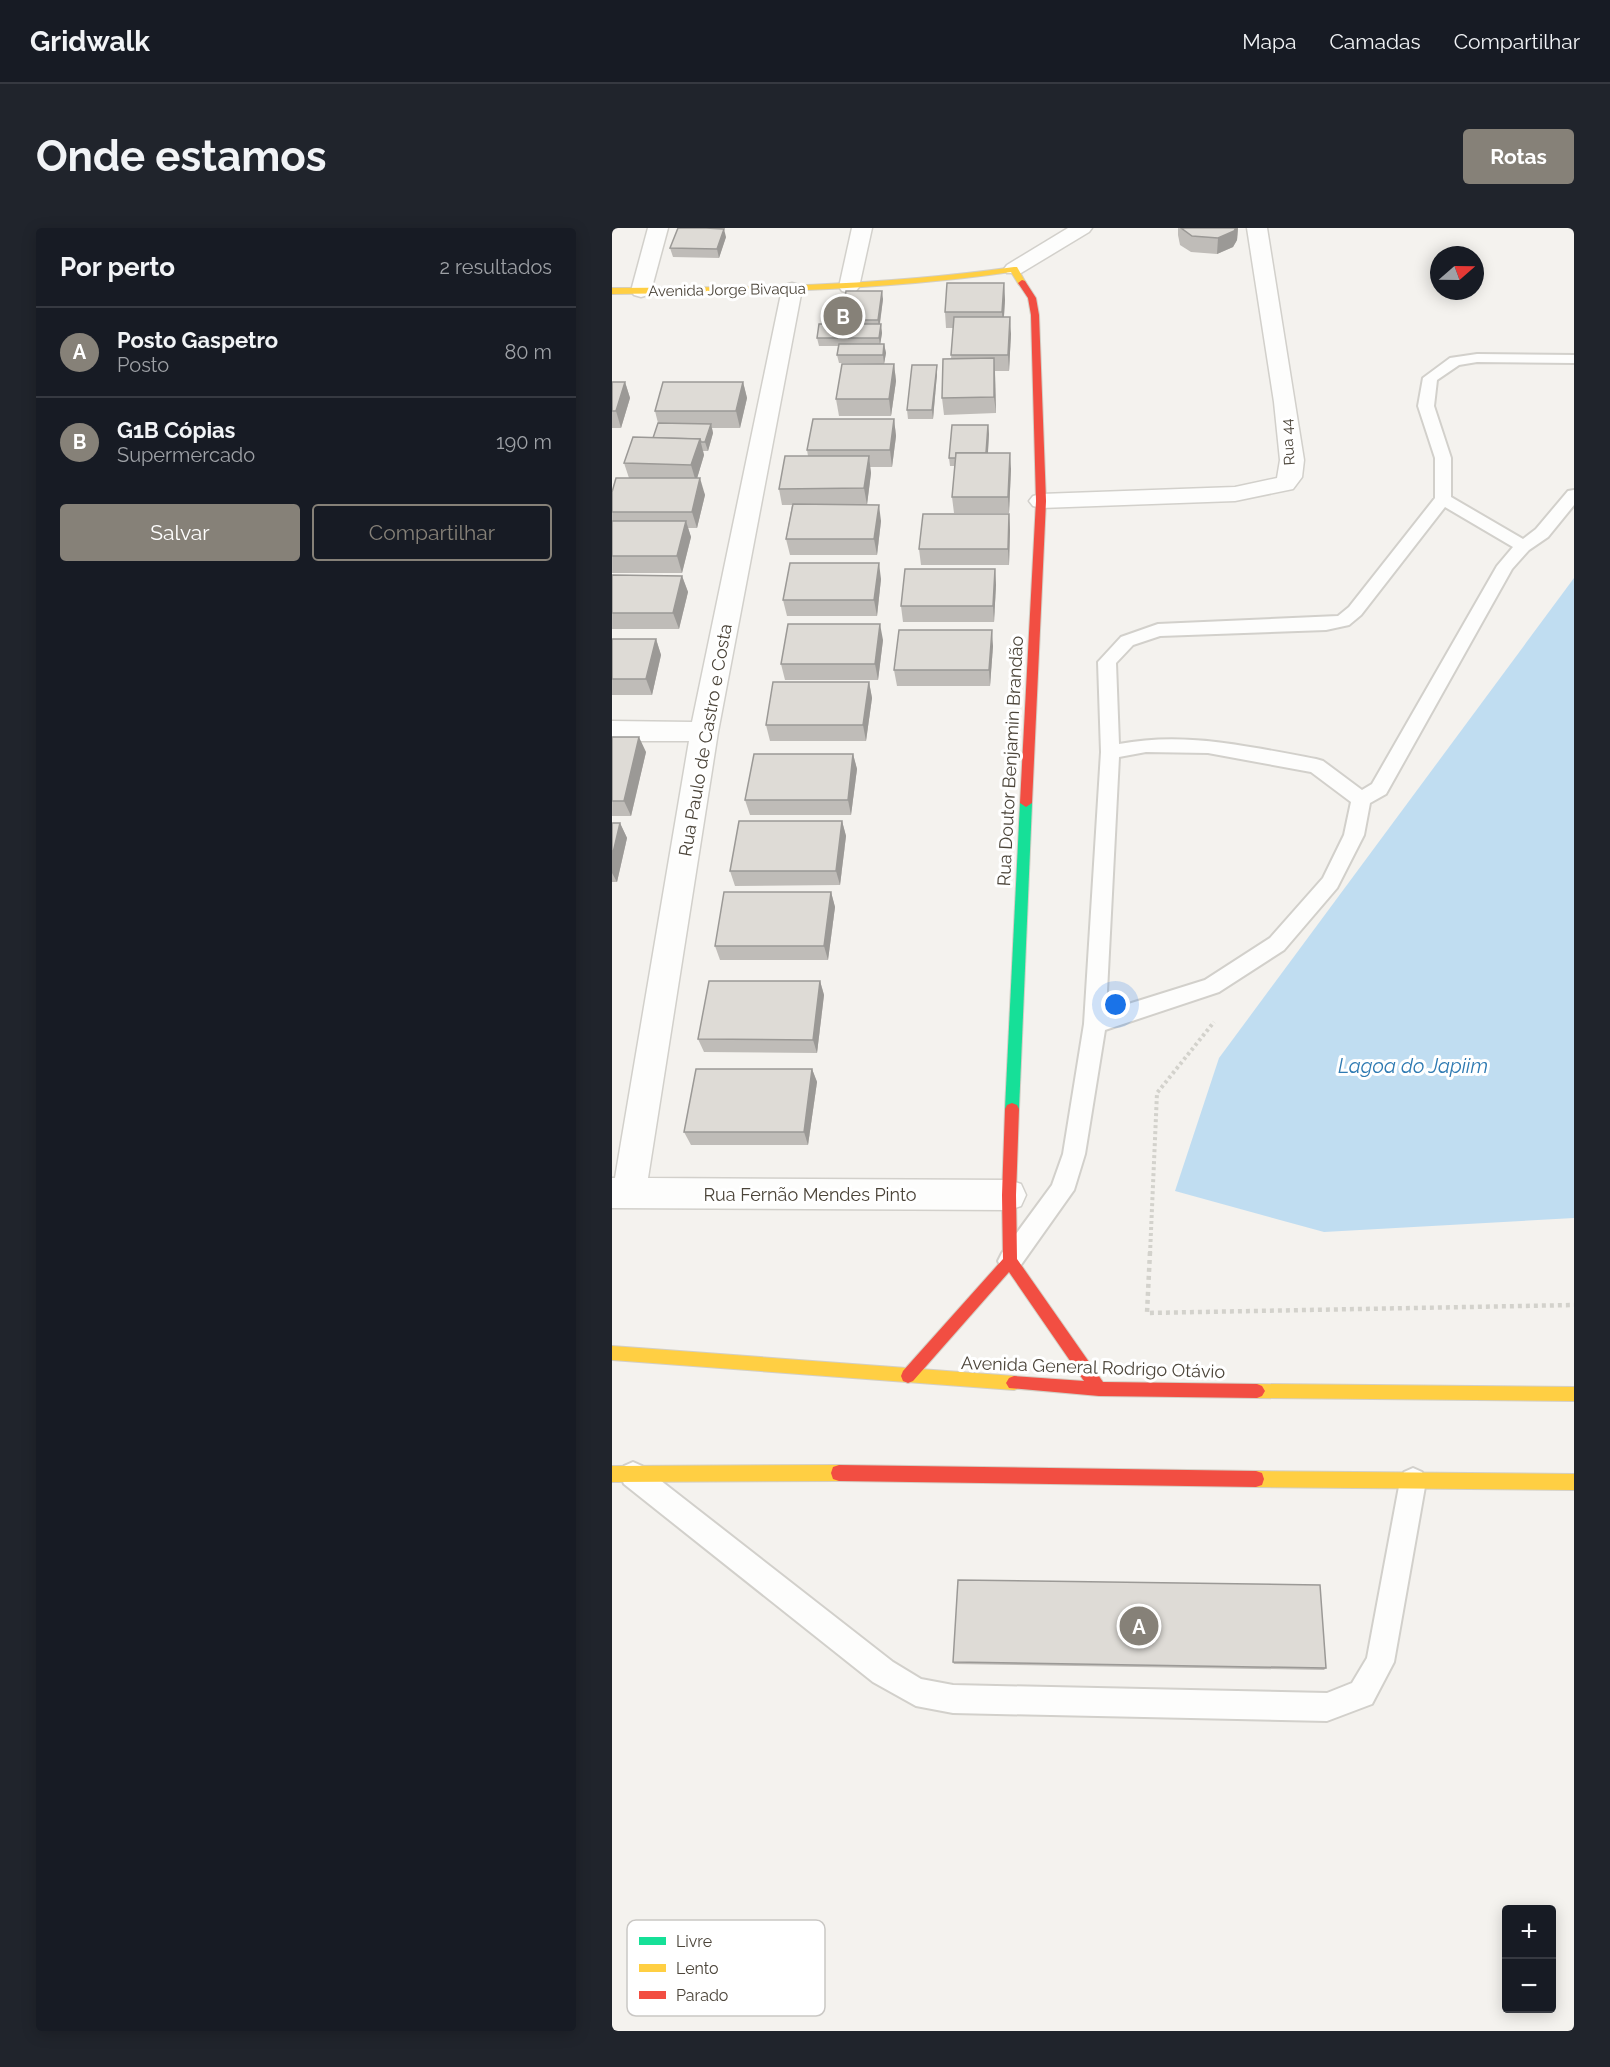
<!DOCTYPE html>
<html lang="pt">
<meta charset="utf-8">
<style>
body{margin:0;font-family:Raleway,sans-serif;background:#20242c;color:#f1f3f6}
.controls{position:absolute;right:18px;bottom:18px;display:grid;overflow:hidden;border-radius:6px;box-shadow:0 3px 15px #0003}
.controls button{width:54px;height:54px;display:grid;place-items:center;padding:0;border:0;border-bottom:2px solid #363941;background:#171b24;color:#f1f3f6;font:30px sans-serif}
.compass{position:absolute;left:818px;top:18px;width:54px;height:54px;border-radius:50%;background:#171b24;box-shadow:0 3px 15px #0003;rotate:70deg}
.you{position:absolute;left:504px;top:777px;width:21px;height:21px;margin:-15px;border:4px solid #fff;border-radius:50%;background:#1a73e8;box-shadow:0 0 0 9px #1a73e833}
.badge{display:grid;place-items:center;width:39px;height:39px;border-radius:50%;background:#868178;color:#fff;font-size:20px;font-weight:700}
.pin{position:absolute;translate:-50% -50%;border:3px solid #fff;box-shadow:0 2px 6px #0006}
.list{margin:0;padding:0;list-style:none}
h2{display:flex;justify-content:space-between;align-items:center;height:78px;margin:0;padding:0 24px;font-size:26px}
h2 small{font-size:20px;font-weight:400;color:#9ea1a6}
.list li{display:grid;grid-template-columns:39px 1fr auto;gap:18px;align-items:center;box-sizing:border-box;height:90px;padding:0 24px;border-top:2px solid #363941}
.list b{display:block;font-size:22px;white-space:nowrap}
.list p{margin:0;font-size:20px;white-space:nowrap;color:#9ea1a6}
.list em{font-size:20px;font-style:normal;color:#9ea1a6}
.actions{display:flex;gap:12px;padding:18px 24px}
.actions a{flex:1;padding:14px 0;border:2px solid #868178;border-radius:6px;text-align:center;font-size:21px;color:#868178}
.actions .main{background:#868178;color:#fff}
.map{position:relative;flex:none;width:962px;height:1803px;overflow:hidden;border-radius:6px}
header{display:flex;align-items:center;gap:36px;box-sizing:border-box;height:84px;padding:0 30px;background:#171b24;border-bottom:2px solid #363941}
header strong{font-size:28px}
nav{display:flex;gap:33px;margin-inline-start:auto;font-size:21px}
.intro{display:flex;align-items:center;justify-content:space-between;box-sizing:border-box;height:144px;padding:0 36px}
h1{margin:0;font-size:42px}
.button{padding:15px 27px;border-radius:6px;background:#868178;color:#fff;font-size:21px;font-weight:700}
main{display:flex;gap:36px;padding:0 36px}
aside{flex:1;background:#171b24;border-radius:6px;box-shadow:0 3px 15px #0003}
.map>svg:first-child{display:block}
.water{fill:#c0ddf1}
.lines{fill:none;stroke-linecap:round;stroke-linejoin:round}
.lane-casing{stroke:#d2d0cb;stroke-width:4}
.street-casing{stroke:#d2d0cb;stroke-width:3}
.fast-casing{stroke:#d3cfc5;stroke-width:2}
.slow-casing{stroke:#d3cfc5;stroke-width:2}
.jam-casing{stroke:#d3cfc5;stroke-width:2}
.path-far1{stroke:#d3d2cc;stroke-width:4;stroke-dasharray:3 3;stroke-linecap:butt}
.path{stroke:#d3d2cc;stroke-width:4.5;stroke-dasharray:4 4;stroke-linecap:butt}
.lane{fill:#fdfdfc;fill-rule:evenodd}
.street{fill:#fdfdfc;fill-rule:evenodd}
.fast{fill:#16e098;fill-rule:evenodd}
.slow{fill:#ffcf43;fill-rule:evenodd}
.jam{fill:#f24e42;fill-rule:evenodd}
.wall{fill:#bfbcb8}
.shaded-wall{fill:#9b9996}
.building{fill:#dedbd6;stroke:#9b9996;stroke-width:1.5}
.labels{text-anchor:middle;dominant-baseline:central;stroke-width:6;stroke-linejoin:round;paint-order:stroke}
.far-street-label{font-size:15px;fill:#4b4439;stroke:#fff}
.street-label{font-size:18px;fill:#4b4439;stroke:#fff}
.water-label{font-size:20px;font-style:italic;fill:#2e7ab2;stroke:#fff}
.key{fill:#fff;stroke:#c9c7c4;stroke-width:1.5}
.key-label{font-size:16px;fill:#4b4439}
</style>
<header>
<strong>Gridwalk</strong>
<nav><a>Mapa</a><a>Camadas</a><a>Compartilhar</a></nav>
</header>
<div class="intro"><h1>Onde estamos</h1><a class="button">Rotas</a></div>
<main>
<aside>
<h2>Por perto<small>2 resultados</small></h2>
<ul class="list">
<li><span class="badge">A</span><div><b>Posto Gaspetro</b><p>Posto</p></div><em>80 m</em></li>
<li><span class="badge">B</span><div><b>G1B Cópias</b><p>Supermercado</p></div><em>190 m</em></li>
</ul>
<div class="actions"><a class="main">Salvar</a><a>Compartilhar</a></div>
</aside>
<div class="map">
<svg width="962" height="1803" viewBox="0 0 962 1803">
<rect width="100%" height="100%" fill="#f4f2ee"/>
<path class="water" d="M962 350V990L712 1004 563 963 607 830Z"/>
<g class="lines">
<defs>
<g id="lane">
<path d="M865 126 962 127V135L865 134 847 137 825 152 822 178 839 230V269L911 311 924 301 956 263 962 262V277L936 309 917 322 900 341 774 566 758 575 752 607 725 660 672 722 607 764 493 802 473 926 462 962 406 1041 398 1044 390 1041 386 1033 390 1025 440 957 451 926 472 796 489 524 486 434 509 409 546 396 726 388 737 379 823 270V230L806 178 811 150 838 130ZM833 279 901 319 885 338 760 556 750 562 711 533 704 531C638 519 574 503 507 516L504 435 521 417 548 408 714 402 737 397 749 387ZM534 524 596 525 699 544 739 574 732 607 711 650 658 710 593 752 494 783 507 529Z"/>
<path d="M21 1234 30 1238 281 1434 309 1451 341 1457 715 1465 740 1455 755 1430 788 1253 792 1244 801 1240 810 1244 814 1253 782 1434 760 1476 715 1493 341 1485 304 1478 261 1454 12 1256 8 1247 12 1238Z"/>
</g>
<g id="street">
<path d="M36 0H56L39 63 36 67 29 69 22 67 19 63Z"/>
<path d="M240 0H260L247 59 244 63 237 65 230 63 227 59Z"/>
<path d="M456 0H480L477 4 409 45H395L392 41 395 37Z"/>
<path d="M635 0H655L692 232 690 249 681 261 623 273 429 280 421 278 417 273 421 268 429 266 623 259 665 250 668 232 662 174Z"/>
<path d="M180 55 187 57 190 61 106 504 36 950 397 952 409 956 414 967 409 978 397 982 0 980V950H3L77 513H0V493L80 494 170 61 173 57Z"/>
</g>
<path id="fast" d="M414 571 420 575 407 881 405 885H395L393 881 408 575Z"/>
<g id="slow">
<path d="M402 39H405L414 55 413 57H407L399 44C267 63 134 65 0 66V60C135 60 268 58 402 39Z"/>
<path d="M0 1118 402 1148 407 1150 410 1155 407 1160 402 1162 0 1132Z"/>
<path d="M645 1156 962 1159V1173L645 1170 640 1168 637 1163 640 1158Z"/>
<path d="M227 1237 233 1239 235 1245 233 1251 227 1253 0 1254V1238Z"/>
<path d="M644 1243 962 1246V1262L644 1259 638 1257 636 1251 638 1245Z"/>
</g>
<g id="jam">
<path d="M410 52 413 53 424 70 427 87 434 273 420 575 414 579 408 575 424 273 419 87 416 70 406 55Z"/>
<path d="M400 875 405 877 407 881 404 967 405 1031 491 1154 645 1156 650 1158 653 1163 650 1168 645 1170 487 1168 397 1160 394 1155 397 1150 402 1148 472 1153 397 1044 301 1153 296 1155 291 1153 289 1148 291 1143 391 1031 390 967 393 881 395 877Z"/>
<path d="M227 1237 644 1243 650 1245 652 1251 650 1257 644 1259 227 1253 221 1251 219 1245 221 1239Z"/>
</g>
</defs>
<use href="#lane" class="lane-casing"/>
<use href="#street" class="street-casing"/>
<use href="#fast" class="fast-casing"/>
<use href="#slow" class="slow-casing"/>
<use href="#jam" class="jam-casing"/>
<path class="path-far1" d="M538 1026 545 865 602 794"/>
<path class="path" d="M538 1024 535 1085 962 1077"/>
<use href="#lane" class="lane"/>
<use href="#street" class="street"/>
<use href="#fast" class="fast"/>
<use href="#slow" class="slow"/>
<use href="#jam" class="jam"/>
</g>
<g class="wall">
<path d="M566 0H626L625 12 621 19 605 26 579 24 568 17 566 7Z"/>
<path d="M114 9 107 30 61 29 58 20Z"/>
<path d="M392 55 393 72 392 89 399 106 397 143H383L384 185 332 187 330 170 339 131 341 100H334L333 84Z"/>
<path d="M271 71 268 96 270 105 268 116H272L274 125 272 136 227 135 225 127 226 118H207L205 110 230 96 229 92Z"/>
<path d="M282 136 284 153 279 188H227L224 171Z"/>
<path d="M325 137V146L321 191H296L295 182Z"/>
<path d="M0 154H13L18 170 9 200H0Z"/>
<path d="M131 154 135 170 128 200H100L101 205 96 223H91L92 227 85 250 93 267 85 300H76L79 309 70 345H0V264L17 250 12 235 41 210 46 195 43 183Z"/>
<path d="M282 191 284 208 280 239H258L259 245 255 276 269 293 265 327H178L174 311 180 277H170L167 261 196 228 195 222Z"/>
<path d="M376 197 377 206 376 225 399 241 397 285H342L340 269 343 238H338L337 230Z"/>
<path d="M397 286 398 302 397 337H309L307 321Z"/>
<path d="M383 341 384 357 382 394H291L289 378Z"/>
<path d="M0 347 70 348 76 364 67 401H0Z"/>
<path d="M269 351 265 388H175L171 372Z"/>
<path d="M0 411H44L49 427 40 467H0Z"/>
<path d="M271 412 266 452H173L169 436Z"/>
<path d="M381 418 378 458H285L282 442Z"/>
<path d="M257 454 260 470 254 513H158L154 497Z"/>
<path d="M0 509 34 524 19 588H0Z"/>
<path d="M241 526 245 541 239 587H138L133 572Z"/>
<path d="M230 593 234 608 228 657 123 658 118 643Z"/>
<path d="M0 595H8L15 610 5 654H0Z"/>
<path d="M219 664 223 679 216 732H108L103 718Z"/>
<path d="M208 753 212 767 205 825 92 824 86 811Z"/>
<path d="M200 841 205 854 196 917H79L72 904Z"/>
<path d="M341 1434 714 1440 712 1442 342 1436Z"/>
</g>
<g class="shaded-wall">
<path d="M624 0H626L625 12 621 19 605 26 606 10Z"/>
<path d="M112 1 114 9 107 30 105 21Z"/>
<path d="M392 55 393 72 391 101 390 84Z"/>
<path d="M270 63 271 71 267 101 266 92Z"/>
<path d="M398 89 399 106 397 143 396 127Z"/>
<path d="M269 96 270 105 268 118 267 110Z"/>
<path d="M272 116 274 125 272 136 271 127Z"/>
<path d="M382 130 383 146 384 185 382 169Z"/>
<path d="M282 136 284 153 279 188 277 171Z"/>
<path d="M325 137V146L321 191 320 182Z"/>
<path d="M13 154 18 170 9 200 4 183Z"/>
<path d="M131 154 135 170 128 200 124 183Z"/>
<path d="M282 191 284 208 280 239 278 222Z"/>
<path d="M99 196 101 205 96 223 93 214Z"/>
<path d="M376 197 377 206 375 239 374 230Z"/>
<path d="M88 211 92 227 84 254 79 237Z"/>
<path d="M398 225 399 241 397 285 396 269Z"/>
<path d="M257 228 259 245 255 277 252 260Z"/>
<path d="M88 250 93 267 85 300 80 284Z"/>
<path d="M267 277 269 293 265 327 262 311Z"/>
<path d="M397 286 398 302 397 337 396 321Z"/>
<path d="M74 293 79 309 70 345 65 328Z"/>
<path d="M267 335 269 351 265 388 262 372Z"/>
<path d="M383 341 384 357 382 394 381 378Z"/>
<path d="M70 348 76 364 67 401 61 385Z"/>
<path d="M268 396 271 412 266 452 263 436Z"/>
<path d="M380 402 381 418 378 458 377 442Z"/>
<path d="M44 411 49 427 40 467 34 451Z"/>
<path d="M257 454 260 470 254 513 251 497Z"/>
<path d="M27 509 34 524 19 588 12 573Z"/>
<path d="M241 526 245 541 239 587 236 572Z"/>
<path d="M230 593 234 608 228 657 224 643Z"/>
<path d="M8 595 15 610 5 654 0 645V629Z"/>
<path d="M219 664 223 679 216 732 212 718Z"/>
<path d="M208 753 212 767 205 825 201 812Z"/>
<path d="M200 841 205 854 196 917 192 904Z"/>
</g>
<g class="building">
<path d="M66 0H94L112 1 105 21 58 20Z"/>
<path d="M569 0H624L622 3 606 10 580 8Z"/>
<path d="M335 55H392L390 84H333Z"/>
<path d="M234 63H270L266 92H229Z"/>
<path d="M342 89H398L396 127H339Z"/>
<path d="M207 96H269L267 110H205Z"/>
<path d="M227 116H272L271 127H225Z"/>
<path d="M382 130V169L330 170 331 131Z"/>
<path d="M230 136H282L277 171H224Z"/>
<path d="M300 137H325L320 182H295Z"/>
<path d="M0 154H13L4 183H0Z"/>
<path d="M51 154H131L124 183H43Z"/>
<path d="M201 191H282L278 222H195Z"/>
<path d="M46 195 99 196 93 214H89L88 211 41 210Z"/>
<path d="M340 197H376L374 225H344V230H337Z"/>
<path d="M21 209 88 211 79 237 12 235Z"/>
<path d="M344 225H398L396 269H340Z"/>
<path d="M173 228H257L252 260 167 261Z"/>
<path d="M4 250H88L80 284H0V264Z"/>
<path d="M181 276 267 277 262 311H174Z"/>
<path d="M311 286H397L396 321H307Z"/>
<path d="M0 293H74L65 328H0Z"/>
<path d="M178 335H267L262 372H171Z"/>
<path d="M293 341H383L381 378H289Z"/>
<path d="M0 347 70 348 61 385H0Z"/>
<path d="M176 396H268L263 436H169Z"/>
<path d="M287 402H380L377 442H282Z"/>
<path d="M0 411H44L34 451H0Z"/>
<path d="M161 454H257L251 497H154Z"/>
<path d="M0 509H27L12 573H0Z"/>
<path d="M142 526H241L236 572H133Z"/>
<path d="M127 593H230L224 643H118Z"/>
<path d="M0 595H8L0 629Z"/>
<path d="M112 664H219L212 718H103Z"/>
<path d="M97 753H208L201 812 86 811Z"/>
<path d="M84 841H200L192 904H72Z"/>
<path d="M346 1352 708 1357 714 1440 341 1434Z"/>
</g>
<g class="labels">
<g class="far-street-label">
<text transform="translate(115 62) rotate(-1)">Avenida Jorge Bivaqua</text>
<text transform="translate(676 214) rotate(-94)">Rua 44</text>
</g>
<g class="street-label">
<text transform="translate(93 512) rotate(-80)">Rua Paulo de Castro e Costa</text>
<text transform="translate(398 533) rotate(-87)">Rua Doutor Benjamin Brandão</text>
<text x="198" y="966">Rua Fernão Mendes Pinto</text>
<text transform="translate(481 1139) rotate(2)">Avenida General Rodrigo Otávio</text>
</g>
<g class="water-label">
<text x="801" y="838">Lagoa do Japiim</text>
</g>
</g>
<rect x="15" y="1692" width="198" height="96" rx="9" class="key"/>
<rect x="27" y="1709" width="27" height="8" fill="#16e098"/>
<rect x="27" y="1736" width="27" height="8" fill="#ffcf43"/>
<rect x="27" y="1763" width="27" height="8" fill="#f24e42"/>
<g class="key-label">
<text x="64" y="1719">Livre</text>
<text x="64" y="1746">Lento</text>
<text x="64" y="1773">Parado</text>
</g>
</svg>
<div class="controls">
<button>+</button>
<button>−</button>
</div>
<svg class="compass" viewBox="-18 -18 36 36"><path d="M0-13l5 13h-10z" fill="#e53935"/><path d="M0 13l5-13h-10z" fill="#9ea1a6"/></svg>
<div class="you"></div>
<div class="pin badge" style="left:527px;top:1398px">A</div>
<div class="pin badge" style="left:231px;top:88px">B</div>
</div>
</main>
